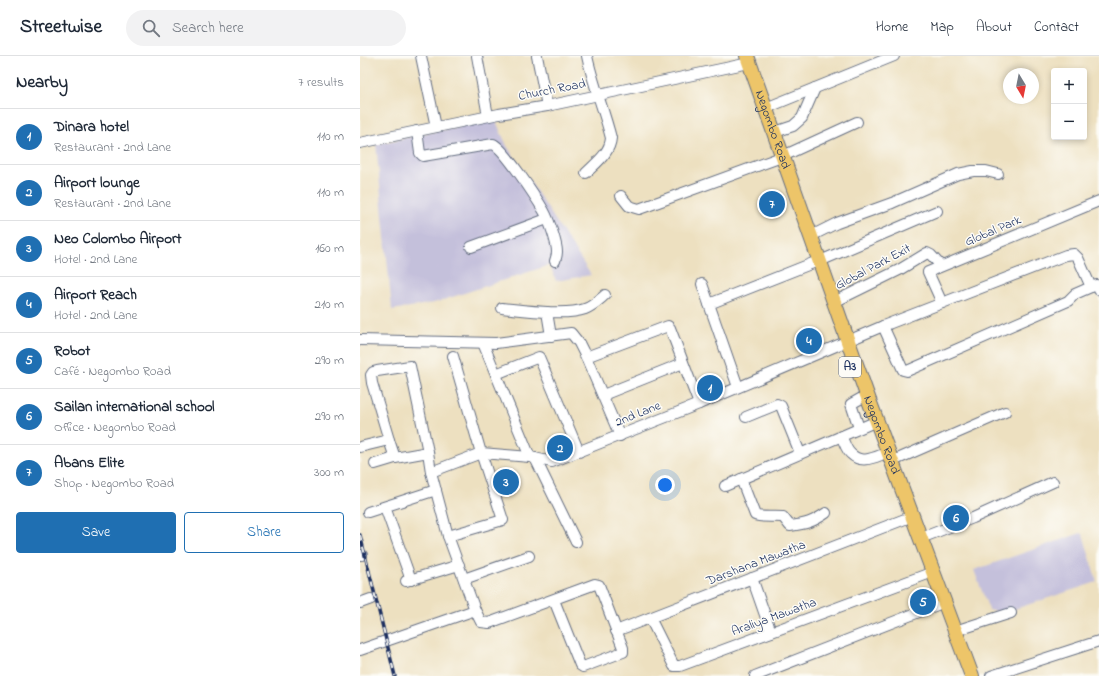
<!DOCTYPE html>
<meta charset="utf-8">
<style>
body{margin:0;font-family:"Indie Flower",sans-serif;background:#f2f2f3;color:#1f2937}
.controls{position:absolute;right:12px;top:12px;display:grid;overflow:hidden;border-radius:4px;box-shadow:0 2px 6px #0003}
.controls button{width:36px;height:36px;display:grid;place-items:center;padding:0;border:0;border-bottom:1px solid #e0e1e3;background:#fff;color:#1f2937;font:20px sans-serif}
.compass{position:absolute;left:643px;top:12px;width:36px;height:36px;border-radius:50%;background:#fff;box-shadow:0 2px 6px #0003;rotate:170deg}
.you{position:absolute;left:305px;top:429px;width:14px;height:14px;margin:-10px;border:3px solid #fff;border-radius:50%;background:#1a73e8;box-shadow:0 0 0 6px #1a73e833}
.badge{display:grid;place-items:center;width:26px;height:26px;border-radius:50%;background:#1f6fb2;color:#fff;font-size:13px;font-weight:700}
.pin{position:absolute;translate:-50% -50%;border:2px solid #fff;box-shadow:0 1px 4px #0006}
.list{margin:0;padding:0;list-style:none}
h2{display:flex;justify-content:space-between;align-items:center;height:52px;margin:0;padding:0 16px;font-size:17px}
h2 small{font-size:13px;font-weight:400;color:#747a83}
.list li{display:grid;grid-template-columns:26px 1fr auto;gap:12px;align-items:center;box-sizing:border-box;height:56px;padding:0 16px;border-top:1px solid #e0e1e3}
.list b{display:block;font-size:15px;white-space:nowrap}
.list p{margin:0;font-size:13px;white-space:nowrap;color:#747a83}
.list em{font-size:13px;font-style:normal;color:#747a83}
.actions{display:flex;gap:8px;padding:12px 16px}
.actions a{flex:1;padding:9px 0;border:1px solid #1f6fb2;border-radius:4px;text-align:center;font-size:14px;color:#1f6fb2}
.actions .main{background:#1f6fb2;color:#fff}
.icon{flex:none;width:22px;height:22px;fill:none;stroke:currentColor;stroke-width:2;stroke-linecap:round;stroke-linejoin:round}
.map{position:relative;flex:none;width:739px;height:620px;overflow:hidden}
header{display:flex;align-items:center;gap:24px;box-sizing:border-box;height:56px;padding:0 20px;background:#fff;border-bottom:1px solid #e0e1e3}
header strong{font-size:19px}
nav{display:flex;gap:22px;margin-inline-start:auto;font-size:14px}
.search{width:280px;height:36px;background:#f2f2f3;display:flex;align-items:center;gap:10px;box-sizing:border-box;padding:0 14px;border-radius:22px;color:#747a83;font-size:15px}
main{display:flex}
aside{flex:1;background:#fff}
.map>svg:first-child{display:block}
.industrial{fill:#c4c0db}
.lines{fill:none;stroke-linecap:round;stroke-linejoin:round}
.minor-casing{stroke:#646d80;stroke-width:12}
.highway-casing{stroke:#646d80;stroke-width:16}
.minor{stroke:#fff;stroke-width:10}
.highway{stroke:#edc569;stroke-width:14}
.rail-casing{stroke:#1b2f5e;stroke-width:3.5}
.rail{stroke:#fdfcf7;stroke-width:2;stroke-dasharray:6;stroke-linecap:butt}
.labels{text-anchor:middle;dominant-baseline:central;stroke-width:3;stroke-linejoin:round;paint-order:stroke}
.shield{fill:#fdfcf7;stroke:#5f6c8c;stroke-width:1}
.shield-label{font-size:12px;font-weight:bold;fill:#1b2f5e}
.street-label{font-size:13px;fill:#1b2f5e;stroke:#fdfcf7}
</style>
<header>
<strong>Streetwise</strong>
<div class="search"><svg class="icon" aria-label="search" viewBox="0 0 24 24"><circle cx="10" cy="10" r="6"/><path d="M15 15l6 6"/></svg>Search here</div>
<nav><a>Home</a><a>Map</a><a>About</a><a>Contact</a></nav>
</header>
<main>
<aside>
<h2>Nearby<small>7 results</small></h2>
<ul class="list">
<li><span class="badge">1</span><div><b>Dinara hotel</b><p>Restaurant · 2nd Lane</p></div><em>110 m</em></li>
<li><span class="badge">2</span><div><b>Airport lounge</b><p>Restaurant · 2nd Lane</p></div><em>110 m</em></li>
<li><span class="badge">3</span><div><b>Neo Colombo Airport</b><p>Hotel · 2nd Lane</p></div><em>160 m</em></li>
<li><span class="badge">4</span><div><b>Airport Reach</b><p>Hotel · 2nd Lane</p></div><em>210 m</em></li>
<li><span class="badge">5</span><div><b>Robot</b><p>Café · Negombo Road</p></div><em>290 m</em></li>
<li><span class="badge">6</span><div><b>Sailan international school</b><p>Office · Negombo Road</p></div><em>290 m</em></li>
<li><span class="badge">7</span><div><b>Abans Elite</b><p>Shop · Negombo Road</p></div><em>300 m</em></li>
</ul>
<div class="actions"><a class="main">Save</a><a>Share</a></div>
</aside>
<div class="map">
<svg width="739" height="620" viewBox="0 0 739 620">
<rect width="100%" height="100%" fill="#fdfcf7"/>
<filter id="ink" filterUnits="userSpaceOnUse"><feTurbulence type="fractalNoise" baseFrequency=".025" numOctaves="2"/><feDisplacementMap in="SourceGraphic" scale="8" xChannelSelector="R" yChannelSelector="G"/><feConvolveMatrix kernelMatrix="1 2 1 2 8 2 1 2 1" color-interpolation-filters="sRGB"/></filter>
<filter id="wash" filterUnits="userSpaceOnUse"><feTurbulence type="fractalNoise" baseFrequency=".012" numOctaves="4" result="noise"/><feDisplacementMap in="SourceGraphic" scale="16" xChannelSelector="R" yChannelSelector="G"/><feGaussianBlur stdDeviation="0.9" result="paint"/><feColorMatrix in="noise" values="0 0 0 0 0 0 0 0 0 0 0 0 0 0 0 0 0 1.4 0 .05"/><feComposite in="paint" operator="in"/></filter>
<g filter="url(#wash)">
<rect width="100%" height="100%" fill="#ede0c0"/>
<g class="industrial">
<path d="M135 63 147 90 231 219 196 225 190 209 74 247 32 254 16 88Z"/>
<path d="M721 477 723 478 737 526 643 557 629 554 614 514Z"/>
</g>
</g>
<g filter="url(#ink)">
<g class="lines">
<defs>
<g id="minor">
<path d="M61 0 76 71"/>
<path d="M117 0 128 60"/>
<path d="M177 0 187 50"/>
<path d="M406 52 534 0"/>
<path d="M57 75 60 97 63 100 133 88C144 92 177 143 184 155 189 164 197 187 197 196 197 199 196 202 195 205"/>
<path d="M415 76 433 70 442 62 455 32"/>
<path d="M0 87 139 58 187 50 389 7"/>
<path d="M423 100 497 66"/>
<path d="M226 117C236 107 250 97 251 82 244 54 233 28 227 0"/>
<path d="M261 140 269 150 279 153 416 103"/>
<path d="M451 180 477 167 532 147 598 118 613 115H626L638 118"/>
<path d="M111 191 187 163"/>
<path d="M460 205 577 155"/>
<path d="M342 228 349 248"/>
<path d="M474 246 539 214 567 197 571 199 581 210"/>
<path d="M582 247 568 216 739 145"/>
<path d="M142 252C163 254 206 260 225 253 233 250 239 244 245 239"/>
<path d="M187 256 191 280"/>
<path d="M523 270 543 314 547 315 708 245 715 238 731 231"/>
<path d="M0 284 136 287 211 277 219 287 226 301"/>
<path d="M123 287 170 401"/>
<path d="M136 318 179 301 219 396"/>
<path d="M378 331 349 248 453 207"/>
<path d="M243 339 323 307"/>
<path d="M386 361 413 350 417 348 421 350 440 397"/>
<path d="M499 372 491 348 507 339"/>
<path d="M260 380 226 301 308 270 310 272 339 348"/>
<path d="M481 380C484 385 486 394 491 398 500 407 511 403 521 399"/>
<path d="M29 384 12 327 11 319 13 316 17 315 50 310 68 396 71 416 88 480 115 554 121 566 129 567 235 528 239 529 263 592V596L223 611 220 609 194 544"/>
<path d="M0 391 29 384 35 402 68 396"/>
<path d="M175 402 216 486"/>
<path d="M533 405 645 356"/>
<path d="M15 408 35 402"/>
<path d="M71 416 121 397 170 401 192 406 339 348 523 270 706 199 714 198 718 202 731 231 737 229 739 234"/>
<path d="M381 423 395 459C400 462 416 460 423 461L430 470C446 468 453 466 466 457"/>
<path d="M365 430 510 368"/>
<path d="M25 451 51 524"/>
<path d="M8 456 76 434"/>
<path d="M88 480 143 464 121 397 93 300"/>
<path d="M561 482 613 462 693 426"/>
<path d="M0 499H2"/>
<path d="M392 522 411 576"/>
<path d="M104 523 169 500"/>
<path d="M46 525 99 509"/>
<path d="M0 547 11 543"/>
<path d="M290 562 314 610H320L573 516"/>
<path d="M256 575 545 463"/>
<path d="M595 575 651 557"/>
<path d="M0 594 115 554"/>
<path d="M395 620 577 549"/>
<path d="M631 620 739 585"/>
</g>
<g id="highway">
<path id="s1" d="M387 0 507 339 612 620"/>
</g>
</defs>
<use href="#minor" class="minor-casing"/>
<use href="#highway" class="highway-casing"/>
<use href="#minor" class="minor"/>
<use href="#highway" class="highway"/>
<defs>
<path id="rail" d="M0 479 35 620"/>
</defs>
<use href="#rail" class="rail-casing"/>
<use href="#rail" class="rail"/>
</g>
</g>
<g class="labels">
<rect class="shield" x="479" y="301" width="22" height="20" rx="3"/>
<g class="shield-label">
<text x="490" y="311">A3</text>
</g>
<g class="street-label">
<text transform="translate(192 34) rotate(-11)">Church Road</text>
<text stroke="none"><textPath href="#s1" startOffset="78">Negombo Road</textPath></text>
<text transform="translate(633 175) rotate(-23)">Global Park</text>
<text transform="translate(513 211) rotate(-28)">Global Park Exit</text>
<text transform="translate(278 358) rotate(-22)">2nd Lane</text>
<text stroke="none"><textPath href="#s1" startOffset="402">Negombo Road</textPath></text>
<text transform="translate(396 507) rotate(-21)">Darshana Mawatha</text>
<text transform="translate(414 561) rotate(-20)">Araliya Mawatha</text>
</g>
</g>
</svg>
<div class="controls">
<button>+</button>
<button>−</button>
</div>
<svg class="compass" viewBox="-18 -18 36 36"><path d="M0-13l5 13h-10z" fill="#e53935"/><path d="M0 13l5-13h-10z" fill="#747a83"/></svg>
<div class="you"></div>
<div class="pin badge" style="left:350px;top:332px">1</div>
<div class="pin badge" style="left:200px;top:392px">2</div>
<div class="pin badge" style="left:146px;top:426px">3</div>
<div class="pin badge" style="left:449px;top:285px">4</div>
<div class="pin badge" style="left:563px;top:546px">5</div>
<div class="pin badge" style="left:596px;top:462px">6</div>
<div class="pin badge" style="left:412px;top:148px">7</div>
</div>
</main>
